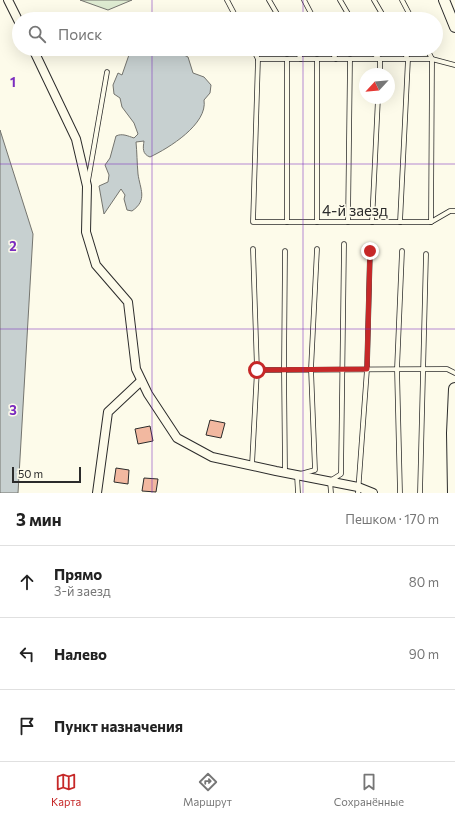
<!DOCTYPE html>
<html lang="ru">
<meta charset="utf-8">
<style>
body{margin:0;font-family:Commissioner,sans-serif;background:#f2f2f2;color:#222}
.compass{position:absolute;left:359px;top:68px;width:36px;height:36px;border-radius:50%;background:#fff;box-shadow:0 4px 16px #0002;rotate:244deg}
.scale{position:absolute;left:12px;bottom:10px;width:69px;box-sizing:border-box;padding-left:4px;border:2px solid #2b2b2b;border-top:0;font-size:11px;line-height:14px;white-space:nowrap;color:#2b2b2b;-webkit-text-stroke:3px #fdfbea;paint-order:stroke}
.stop{position:absolute;width:12px;height:12px;margin:-9px;border:3px solid #c62828;border-radius:50%;background:#fff}
.stop.end{background:#c62828;border-color:#fff;box-shadow:0 1px 4px #0008}
.list{margin:0;padding:0;list-style:none}
h2{display:flex;justify-content:space-between;align-items:center;height:52px;margin:0;padding:0 16px;font-size:17px}
h2 small{font-size:13px;font-weight:400;color:#767676}
.list li{display:grid;grid-template-columns:26px 1fr auto;gap:12px;align-items:center;box-sizing:border-box;height:72px;padding:0 16px;border-top:1px solid #e0e0e0}
.list b{display:block;font-size:15px;white-space:nowrap}
.list p{margin:0;font-size:13px;white-space:nowrap;color:#767676}
.list em{font-size:13px;font-style:normal;color:#767676}
.icon{flex:none;width:22px;height:22px;fill:none;stroke:currentColor;stroke-width:2;stroke-linecap:round;stroke-linejoin:round}
.map{position:relative;flex:none;width:455px;height:493px;overflow:hidden}
.search{position:absolute;background:#fff;box-shadow:0 4px 16px #0002;left:12px;right:12px;top:12px;height:44px;display:flex;align-items:center;gap:10px;box-sizing:border-box;padding:0 14px;border-radius:22px;color:#767676;font-size:15px}
.sheet{height:268px;background:#fff}
nav{display:flex;justify-content:space-around;align-items:center;box-sizing:border-box;height:56px;border-top:1px solid #e0e0e0;background:#fff;font-size:11px;color:#767676}
nav a{display:grid;justify-items:center;gap:2px}
nav .on{color:#c62828}
.map>svg:first-child{display:block}
.green{fill:#deebd1;stroke:#74746e}
.water{fill:#c7d0d0;stroke:#74746e}
.building{fill:#f2b8a0;stroke:#2b2b2b}
.lines{fill:none;stroke-linecap:round;stroke-linejoin:round}
.service-casing{stroke:#2b2b2b;stroke-width:5.5}
.minor-casing{stroke:#2b2b2b;stroke-width:10}
.tertiary-casing{stroke:#2b2b2b;stroke-width:12}
.secondary-casing{stroke:#2b2b2b;stroke-width:14}
.service{stroke:#fdfbea;stroke-width:4}
.minor{stroke:#fdfbea;stroke-width:8}
.tertiary{stroke:#fdfbea;stroke-width:10}
.secondary{stroke:#fdfbea;stroke-width:12}
.route{stroke:#c62828;stroke-width:5}
.grid{fill:none;stroke:#7b2cbf;stroke-width:1;stroke-opacity:0.55}
.labels{text-anchor:middle;dominant-baseline:central;stroke-width:3;stroke-linejoin:round;paint-order:stroke}
.street-label{font-size:15px;fill:#2b2b2b;stroke:#fdfbea}
.grid-label{font-size:13px;text-anchor:middle;font-weight:bold;fill:#7b2cbf;stroke:#fdfbea;stroke-width:3;stroke-linejoin:round;paint-order:stroke}
</style>
<div class="map">
<svg width="455" height="493" viewBox="0 0 455 493">
<rect width="100%" height="100%" fill="#fdfbea"/>
<path class="green" d="M80 0H132L108 10Z"/>
<g class="water">
<path d="M131 49 148 50 154 49 165 53 176 51 188 57 193 73 204 77 211 85 210 93 204 100C208 124 169 148 150 157 142 154 143 148 144 141L136 142C137 152 137 163 138 174 140 189 148 200 132 211L127 210 124 199 125 195 121 189 104 214 99 186 108 182 109 175 105 165 110 158 116 136C122 133 128 136 134 138L138 134 134 123 122 107 120 98 114 94 113 85 118 73 122 75Z"/>
<path d="M0 130 33 234 18 493H0Z"/>
</g>
<g class="building">
<path d="M210 420 225 423 221 438 206 435Z"/>
<path d="M150 426 153 441 138 444 135 429Z"/>
<path d="M116 468 129 470 128 484 114 482Z"/>
<path d="M144 478 158 479 156 492 142 491Z"/>
</g>
<g class="lines">
<defs>
<g id="service">
<path d="M227 0 237 19"/>
<path d="M269 0 280 19"/>
<path d="M304 0 314 19"/>
<path d="M340 0 351 19"/>
<path d="M374 0 385 19"/>
<path d="M402 0 412 19"/>
<path d="M253 49 258 59 253 222H431L450 211H455"/>
<path d="M296 49 301 59"/>
<path d="M330 49 336 59"/>
<path d="M368 49 380 59V74"/>
<path d="M427 49 432 59 431 222"/>
<path d="M258 59H432L455 65"/>
<path d="M287 59V222"/>
<path d="M88 181 107 72"/>
<path d="M317 222V59"/>
<path d="M348 222 350 59"/>
<path d="M372 222 378 98"/>
<path d="M400 222 408 59 402 49"/>
<path d="M285 251 284 369 285 472"/>
<path d="M257 370 447 369 455 373"/>
<path d="M252 465 257 370 253 249"/>
<path d="M298 493 297 475 315 470 311 369 317 249"/>
<path d="M331 493 330 481 341 474 344 244"/>
<path d="M358 493 367 369 370 251"/>
<path d="M400 493 397 369 402 251"/>
<path d="M420 493 426 254"/>
</g>
<g id="minor">
<path d="M8 0 19 22"/>
<path d="M33 49 76 139 87 186 86 232 96 265 128 302 136 369 148 394 177 438 212 457 276 471 358 487 373 493"/>
<path d="M97 493 108 412 141 381"/>
</g>
<path id="tertiary" d="M444 0 455 27"/>
<path id="secondary" d="M454 493 453 433 455 389"/>
</defs>
<use href="#service" class="service-casing"/>
<use href="#minor" class="minor-casing"/>
<use href="#tertiary" class="tertiary-casing"/>
<use href="#secondary" class="secondary-casing"/>
<use href="#service" class="service"/>
<use href="#minor" class="minor"/>
<use href="#tertiary" class="tertiary"/>
<use href="#secondary" class="secondary"/>
</g>
<g class="lines">
<path class="route" d="M257 370 367 369 370 251"/>
</g>
<path class="grid" d="M152 0V19M303 0V19M152 49V493M303 49V493M0 164H455M0 329H455"/>
<g class="labels">
<g class="street-label">
<text x="355" y="210">4-й заезд</text>
</g>
</g>
<g class="grid-label">
<text x="13" y="87">1</text>
<text x="13" y="251">2</text>
<text x="13" y="415">3</text>
</g>
</svg>
<svg class="compass" viewBox="-18 -18 36 36"><path d="M0-13l5 13h-10z" fill="#e53935"/><path d="M0 13l5-13h-10z" fill="#767676"/></svg>
<div class="scale">50 m</div>
<div class="stop" style="left:257px;top:370px"></div>
<div class="stop end" style="left:370px;top:251px"></div>
<div class="search"><svg class="icon" aria-label="search" viewBox="0 0 24 24"><circle cx="10" cy="10" r="6"/><path d="M15 15l6 6"/></svg>Поиск</div>
</div>
<section class="sheet">
<h2>3 мин<small>Пешком · 170 m</small></h2>
<ul class="list">
<li><svg class="icon" aria-label="ahead" viewBox="0 0 24 24"><path d="M12 20V5M6 11l6-6 6 6"/></svg><div><b>Прямо</b><p>3-й заезд</p></div><em>80 m</em></li>
<li><svg class="icon" aria-label="left" viewBox="0 0 24 24"><path d="M17 20v-9H6M10 6l-5 5 5 5"/></svg><div><b>Налево</b></div><em>90 m</em></li>
<li><svg class="icon" aria-label="arrive" viewBox="0 0 24 24"><path d="M6 21V4h12l-3 4 3 4H6"/></svg><div><b>Пункт назначения</b></div></li>
</ul>
</section>
<nav>
<a class="on"><svg class="icon" aria-label="map" viewBox="0 0 24 24"><path d="M3 6l6-2 6 2 6-2v14l-6 2-6-2-6 2zM9 4v14M15 6v14"/></svg>Карта</a>
<a><svg class="icon" aria-label="directions" viewBox="0 0 24 24"><path d="M12 3l9 9-9 9-9-9zM9 14v-3h6M13 9l2 2-2 2"/></svg>Маршрут</a>
<a><svg class="icon" aria-label="saved" viewBox="0 0 24 24"><path d="M7 4h10v16l-5-4-5 4z"/></svg>Сохранённые</a>
</nav>
